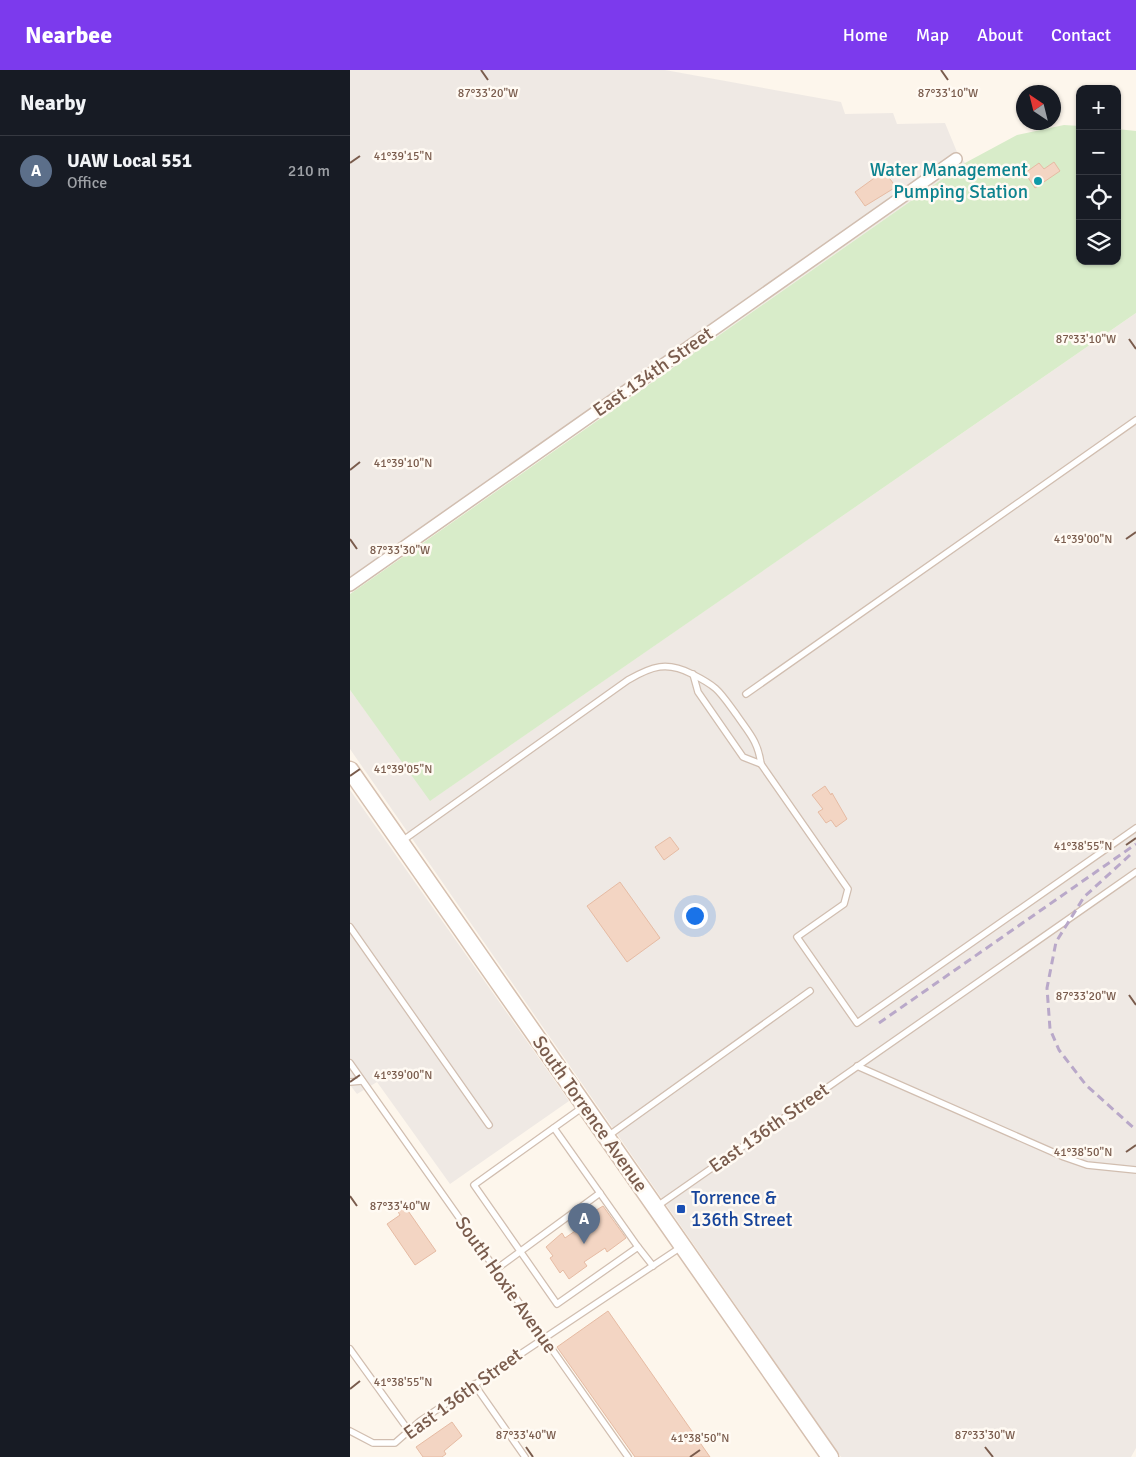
<!DOCTYPE html>
<meta charset="utf-8">
<style>
body{margin:0;font-family:Signika,sans-serif;background:#242831;color:#f1f3f6}
.controls{position:absolute;right:15px;top:15px;display:grid;overflow:hidden;border-radius:10px;box-shadow:0 1px 4px #0004}
.controls button{width:45px;height:45px;display:grid;place-items:center;padding:0;border:0;border-bottom:1px solid #363941;background:#171b24;color:#f1f3f6;font:25px sans-serif}
.compass{position:absolute;left:666px;top:15px;width:45px;height:45px;border-radius:50%;background:#171b24;box-shadow:0 1px 4px #0004;rotate:325deg}
.you{position:absolute;left:344px;top:845px;width:18px;height:18px;margin:-12px;border:4px solid #fff;border-radius:50%;background:#1a73e8;box-shadow:0 0 0 8px #1a73e833}
.badge{display:grid;place-items:center;width:32px;height:32px;border-radius:50%;background:#7c3aed;color:#fff;font-size:16px;font-weight:700}
.pin{position:absolute;translate:-50% -41px;filter:drop-shadow(0 1px 2px #0008)}
.pin::after{content:'';position:absolute;top:26px;width:18px;height:15px;background:inherit;clip-path:polygon(0 0,100% 0,50% 100%)}
.list{margin:0;padding:0;list-style:none}
h2{display:flex;justify-content:space-between;align-items:center;height:65px;margin:0;padding:0 20px;font-size:21px}
h2 small{font-size:16px;font-weight:400;color:#9ea1a6}
.list li{display:grid;grid-template-columns:32px 1fr auto;gap:15px;align-items:center;box-sizing:border-box;height:70px;padding:0 20px;border-top:1px solid #363941}
.list b{display:block;font-size:19px;white-space:nowrap}
.list p{margin:0;font-size:16px;white-space:nowrap;color:#9ea1a6}
.list em{font-size:16px;font-style:normal;color:#9ea1a6}
.icon{flex:none;width:28px;height:28px;fill:none;stroke:currentColor;stroke-width:2;stroke-linecap:round;stroke-linejoin:round}
.map{position:relative;flex:none;width:786px;height:1387px;overflow:hidden}
header{display:flex;align-items:center;gap:30px;box-sizing:border-box;height:70px;padding:0 25px;background:#7c3aed;color:#fff}
header strong{font-size:24px}
nav{display:flex;gap:28px;margin-inline-start:auto;font-size:18px}
main{display:flex}
aside{flex:1;background:#171b24}
.map>svg:first-child{display:block}
.industrial{fill:#efe9e4}
.green{fill:#d8ecc9}
.building{fill:#f3d5c3;stroke:#e6bba3}
.lines{fill:none;stroke-linecap:round;stroke-linejoin:round}
.service-casing{stroke:#d1beb0;stroke-width:8}
.minor-casing{stroke:#d1beb0;stroke-width:14}
.secondary-casing{stroke:#d6c0b0;stroke-width:19}
.service{stroke:#fff;stroke-width:5.5}
.minor{stroke:#fff;stroke-width:11}
.secondary{stroke:#fff;stroke-width:16}
.rail{stroke:#b9a8c9;stroke-width:3;stroke-dasharray:8 5;stroke-linecap:butt}
.ticks{fill:none;stroke:#7a5c4d;stroke-width:2}
.culture-dot{fill:#0f9aa8;stroke:#fffaf3;stroke-width:2}
.transit-dot{fill:#1a4fb4;stroke:#fffaf3;stroke-width:2}
.labels{text-anchor:middle;dominant-baseline:central;stroke-width:5;stroke-linejoin:round;paint-order:stroke}
.culture-label{font-size:19px;fill:#0d838f;stroke:#fffaf3;text-anchor:end}
.street-label{font-size:19px;fill:#7a5c4d;stroke:#fffaf3}
.transit-label{font-size:19px;fill:#164399;stroke:#fffaf3;text-anchor:start}
.ticks-label{font-size:12px;text-anchor:middle;fill:#7a5c4d;stroke:#fffaf3;stroke-width:5;stroke-linejoin:round;paint-order:stroke}
</style>
<header>
<strong>Nearbee</strong>
<nav><a>Home</a><a>Map</a><a>About</a><a>Contact</a></nav>
</header>
<main>
<aside>
<h2>Nearby<small></small></h2>
<ul class="list">
<li><span class="badge" style="background:#5c6f8a">A</span><div><b>UAW Local 551</b><p>Office</p></div><em>210 m</em></li>
</ul>
</aside>
<div class="map">
<svg width="786" height="1387" viewBox="0 0 786 1387">
<rect width="100%" height="100%" fill="#fdf6ec"/>
<g class="industrial">
<path d="M0 0H315L491 32 495 44 543 43 547 54 595 53 607 82 615 93 0 523Z"/>
<path d="M786 243V1378L781 1387H491L0 679V620L81 730Z"/>
<path d="M0 720 219 1031 100 1114 27 1012 7 1024 0 1015Z"/>
</g>
<path class="green" d="M714 55 730 56V191H767V59L786 61V243L80 731 0 620V524L615 93 667 65Z"/>
<g class="building">
<path d="M704 92 710 101 685 118 675 103 689 93 694 99Z"/>
<path d="M534 101 546 117 515 136 505 122Z"/>
<path d="M475 716 481 725 482 723 497 749 486 757 481 750 476 753 468 742 473 739 462 725Z"/>
<path d="M320 767 329 779 314 790 305 777Z"/>
<path d="M270 812 310 868 277 892 237 836Z"/>
<path d="M54 1135 86 1181 65 1195 37 1154 50 1145 47 1140Z"/>
<path d="M253 1136 276 1168 257 1182 255 1178 234 1192 237 1196 219 1209 213 1200 210 1203 200 1188 203 1186 196 1177 212 1163 215 1168 238 1152 235 1147Z"/>
<path d="M258 1241 360 1387H285L207 1277Z"/>
<path d="M102 1352 112 1366 94 1381 96 1384 92 1387H73L66 1377Z"/>
</g>
<g class="lines">
<defs>
<g id="service">
<path d="M343 604 348 622 393 687 411 694"/>
<path d="M396 624 786 350"/>
<path d="M52 771 278 610C302 596 317 591 342 604 368 617 369 621 386 644 399 663 408 671 411 694L498 819 494 834 447 867 507 953 786 758"/>
<path d="M0 857 139 1055"/>
<path d="M0 993 278 1387"/>
<path d="M507 996 714 1087 737 1095 786 1100"/>
<path d="M0 1012 12 1011"/>
<path d="M233 1037 124 1115 207 1234 288 1177 303 1196"/>
<path d="M204 1058 288 1177"/>
<path d="M258 1066 460 921"/>
<path d="M306 1137 786 802"/>
<path d="M145 1200 250 1123"/>
<path d="M0 1279 59 1361"/>
<path d="M124 1314 175 1387"/>
<path d="M0 1361 23 1373H45L70 1351 331 1177"/>
</g>
<path id="minor" d="M0 515 606 89"/>
<path id="secondary" d="M0 700 480 1387"/>
</defs>
<use href="#service" class="service-casing"/>
<use href="#minor" class="minor-casing"/>
<use href="#secondary" class="secondary-casing"/>
<use href="#service" class="service"/>
<use href="#minor" class="minor"/>
<use href="#secondary" class="secondary"/>
<g class="rail">
<path d="M780 785 734 827 706 872 697 918 700 959 709 980 736 1015 786 1060"/>
<path d="M529 953 786 774"/>
</g>
</g>
<path class="ticks" d="M131 0 138 10M591 0 598 10M0 93 10 86M779 269 786 279M0 400 10 392M0 469 7 479M776 469 786 462M0 706 10 699M776 775 786 768M779 925 786 935M0 1012 10 1005M776 1082 786 1075M0 1126 7 1136M0 1319 10 1311M176 1377 183 1387M635 1377 643 1387M340 1387 350 1380"/>
<circle class="culture-dot" cx="688" cy="111" r="5"/>
<rect class="transit-dot" x="326" y="1134" width="10" height="10" rx="2.5"/>
<g class="labels">
<g class="culture-label">
<text x="678" y="100">Water Management<tspan x="678" dy="22">Pumping Station</tspan></text>
</g>
<g class="street-label">
<text transform="translate(303 302) rotate(-35)">East 134th Street</text>
<text transform="translate(240 1044) rotate(55)">South Torrence Avenue</text>
<text transform="translate(419 1058) rotate(-35)">East 136th Street</text>
<text transform="translate(156 1215) rotate(55)">South Hoxie Avenue</text>
<text transform="translate(113 1324) rotate(-36)">East 136th Street</text>
</g>
<g class="transit-label">
<text x="341" y="1128">Torrence &amp;<tspan x="341" dy="22">136th Street</tspan></text>
</g>
</g>
<g class="ticks-label">
<text x="138" y="27">87°33'20"W</text>
<text x="598" y="27">87°33'10"W</text>
<text x="53" y="90">41°39'15"N</text>
<text x="736" y="273">87°33'10"W</text>
<text x="53" y="397">41°39'10"N</text>
<text x="733" y="473">41°39'00"N</text>
<text x="50" y="484">87°33'30"W</text>
<text x="53" y="703">41°39'05"N</text>
<text x="733" y="780">41°38'55"N</text>
<text x="736" y="930">87°33'20"W</text>
<text x="53" y="1009">41°39'00"N</text>
<text x="733" y="1086">41°38'50"N</text>
<text x="50" y="1140">87°33'40"W</text>
<text x="53" y="1316">41°38'55"N</text>
<text x="176" y="1369">87°33'40"W</text>
<text x="635" y="1369">87°33'30"W</text>
<text x="350" y="1372">41°38'50"N</text>
</g>
</svg>
<div class="controls">
<button>+</button>
<button>−</button>
<button><svg class="icon" aria-label="locate" viewBox="0 0 24 24"><circle cx="12" cy="12" r="6"/><path d="M12 2v4M12 18v4M2 12h4M18 12h4"/></svg></button>
<button><svg class="icon" aria-label="layers" viewBox="0 0 24 24"><path d="M12 4l9 5-9 5-9-5zM3 14l9 5 9-5"/></svg></button>
</div>
<svg class="compass" viewBox="-18 -18 36 36"><path d="M0-13l5 13h-10z" fill="#e53935"/><path d="M0 13l5-13h-10z" fill="#9ea1a6"/></svg>
<div class="you"></div>
<div class="pin badge" style="left:234px;top:1174px;background:#5c6f8a">A</div>
</div>
</main>
